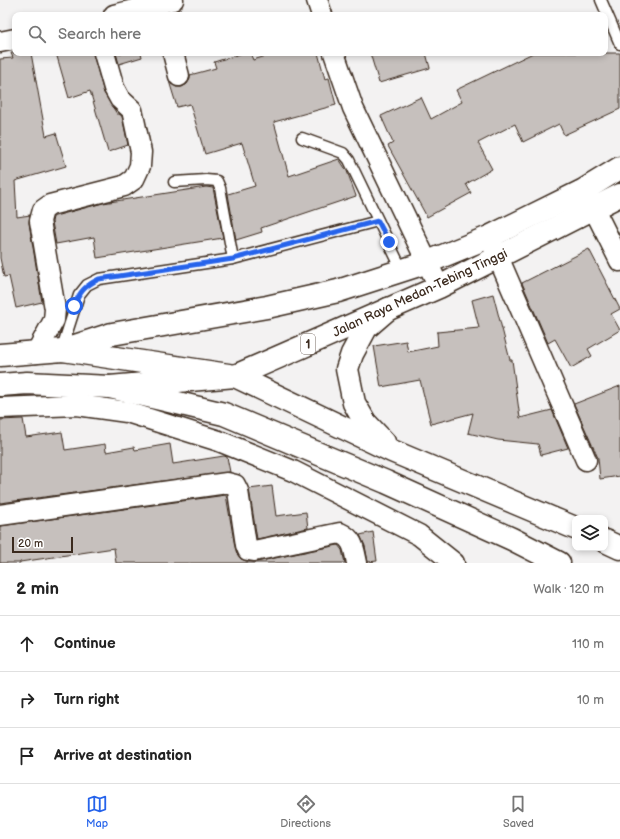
<!DOCTYPE html>
<meta charset="utf-8">
<style>
body{margin:0;font-family:"Balsamiq Sans",sans-serif;background:#f2f2f2;color:#222}
.controls{position:absolute;right:12px;bottom:12px;display:grid;overflow:hidden;border-radius:8px;box-shadow:0 2px 6px #0003}
.controls button{width:36px;height:36px;display:grid;place-items:center;padding:0;border:0;border-bottom:1px solid #e0e0e0;background:#fff;color:#222;font:20px sans-serif}
.scale{position:absolute;left:12px;bottom:10px;width:61px;box-sizing:border-box;padding-left:4px;border:2px solid #3b2a1e;border-top:0;font-size:11px;line-height:14px;white-space:nowrap;color:#3b2a1e;-webkit-text-stroke:3px #fff;paint-order:stroke}
.stop{position:absolute;width:12px;height:12px;margin:-9px;border:3px solid #2563eb;border-radius:50%;background:#fff}
.stop.end{background:#2563eb;border-color:#fff;box-shadow:0 1px 4px #0008}
.list{margin:0;padding:0;list-style:none}
h2{display:flex;justify-content:space-between;align-items:center;height:52px;margin:0;padding:0 16px;font-size:17px}
h2 small{font-size:13px;font-weight:400;color:#767676}
.list li{display:grid;grid-template-columns:26px 1fr auto;gap:12px;align-items:center;box-sizing:border-box;height:56px;padding:0 16px;border-top:1px solid #e0e0e0}
.list b{display:block;font-size:15px;white-space:nowrap}
.list em{font-size:13px;font-style:normal;color:#767676}
.icon{flex:none;width:22px;height:22px;fill:none;stroke:currentColor;stroke-width:2;stroke-linecap:round;stroke-linejoin:round}
.map{position:relative;flex:none;width:620px;height:563px;overflow:hidden}
.search{position:absolute;background:#fff;box-shadow:0 2px 6px #0003;left:12px;right:12px;top:12px;height:44px;display:flex;align-items:center;gap:10px;box-sizing:border-box;padding:0 14px;border-radius:8px;color:#767676;font-size:15px}
.sheet{height:220px;background:#fff}
nav{display:flex;justify-content:space-around;align-items:center;box-sizing:border-box;height:56px;border-top:1px solid #e0e0e0;background:#fff;font-size:11px;color:#767676}
nav a{display:grid;justify-items:center;gap:2px}
nav .on{color:#2563eb}
.map>svg:first-child{display:block}
.building{fill:#c6c0bd;stroke:#3b2a1e}
.lines{fill:none;stroke-linecap:round;stroke-linejoin:round}
.service-casing{stroke:#3b2a1e;stroke-width:13}
.minor-casing{stroke:#3b2a1e;stroke-width:23}
.trunk-casing{stroke:#3b2a1e;stroke-width:25}
.motorway-casing{stroke:#3b2a1e;stroke-width:25}
.service{stroke:#fff;stroke-width:10}
.minor{stroke:#fff;stroke-width:20}
.trunk{stroke:#fff;stroke-width:22}
.motorway{stroke:#fff;stroke-width:22}
.route{stroke:#2563eb;stroke-width:5}
.labels{text-anchor:middle;dominant-baseline:central;stroke-width:3;stroke-linejoin:round;paint-order:stroke}
.shield{fill:#fff;stroke:#766a62;stroke-width:1}
.shield-label{font-size:12px;font-weight:bold;fill:#3b2a1e}
.street-label{font-size:13px;fill:#3b2a1e;stroke:#fff}
</style>
<div class="map">
<svg width="620" height="563" viewBox="0 0 620 563">
<rect width="100%" height="100%" fill="#f3f2f2"/>
<filter id="ink" filterUnits="userSpaceOnUse"><feTurbulence type="fractalNoise" baseFrequency=".025" numOctaves="2"/><feDisplacementMap in="SourceGraphic" scale="8" xChannelSelector="R" yChannelSelector="G"/><feConvolveMatrix kernelMatrix="1 2 1 2 8 2 1 2 1" color-interpolation-filters="sRGB"/></filter>
<g filter="url(#ink)">
<g class="building">
<path d="M11 53H31L46 136 56 133 66 166 15 181 17 217 30 215 29 223 42 302 16 308 9 276 4 277 0 258V59L13 58Z"/>
<path d="M56 53H93L104 93 117 114H119L122 116 128 145 108 152 90 91 69 98Z"/>
<path d="M116 53H141L142 57 119 64Z"/>
<path d="M243 53H250L253 60 276 53H318L325 79 329 78 336 105 274 122 289 176 339 159 347 171 356 196 261 228 262 232 236 240 228 194 255 186 242 143 205 154 190 104 177 107 169 81 176 87H182L187 84 190 79V75L216 68 214 62Z"/>
<path d="M370 53H426L430 68 379 83Z"/>
<path d="M533 53H620V109L564 135 559 124 523 142 515 124 478 143 492 169 466 184 471 193 427 217 388 146 393 143 381 116 421 97 431 119 462 102 456 90Z"/>
<path d="M206 187 213 188 223 238 97 258 94 237 56 244 52 222 53 217 55 216 103 203Z"/>
<path d="M589 249 620 309 611 314 620 330 588 349 592 356 571 368 555 339 548 343 522 283Z"/>
<path d="M493 294 510 360H512L520 418 552 410 568 448 541 455 538 444 498 440 468 433 473 413 431 424 420 380 381 387 374 346 406 341 408 352 438 346 437 332 479 328 472 300Z"/>
<path d="M620 386V476L600 479 598 458 574 404Z"/>
<path d="M23 419 26 437 62 432 65 450 105 444 106 452 134 447 135 450 170 444 173 464 224 456 227 457 230 472 0 503V420Z"/>
<path d="M272 486 276 516 306 512 308 528 257 539 249 489Z"/>
<path d="M226 495 235 547 237 554 241 559 246 561 256 562 338 545 342 550 345 563H116L114 548 20 562V563H0V526Z"/>
<path d="M373 532 377 561 368 562 365 546 360 535Z"/>
</g>
<g class="lines">
<defs>
<g id="service">
<path d="M601 0 620 44"/>
<path d="M302 138 343 153 349 160 402 270"/>
<path d="M174 182 206 180 217 181 220 188 233 259"/>
<path d="M61 351 79 295 87 285 99 279 233 259 378 221"/>
</g>
<g id="minor">
<path d="M317 0 322 15"/>
<path d="M114 15 173 0"/>
<path d="M0 42 15 39"/>
<path d="M173 53 179 76"/>
<path d="M334 53 353 108 439 287"/>
<path d="M586 193 620 261"/>
<path d="M492 243 586 460"/>
<path d="M36 353 54 320 55 309 40 221 43 210 50 205 124 186 134 179 140 166 141 152 132 110 120 99 114 88 104 53"/>
<path d="M0 408 77 405 127 412 219 441 293 471 419 535 454 563"/>
<path d="M0 515 227 483 235 485 238 491 246 545 248 550 254 551 340 533C354 539 354 550 357 563"/>
</g>
<g id="trunk">
<path d="M0 355 63 350 112 334 267 307 338 291 428 262 489 237 584 190 620 168"/>
<path d="M0 385 27 383 110 387 235 376 439 287 620 195"/>
</g>
<g id="motorway">
<path d="M63 350 235 376 392 451 575 528"/>
<path d="M110 387 224 414 386 482 512 539 559 563"/>
<path d="M384 442 365 422 354 403 347 369 352 354 366 328 388 309"/>
<path d="M605 541 620 548"/>
</g>
</defs>
<use href="#service" class="service-casing"/>
<use href="#minor" class="minor-casing"/>
<use href="#trunk" class="trunk-casing"/>
<use href="#motorway" class="motorway-casing"/>
<use href="#service" class="service"/>
<use href="#minor" class="minor"/>
<use href="#trunk" class="trunk"/>
<use href="#motorway" class="motorway"/>
</g>
</g>
<g class="lines" filter="url(#ink)">
<path class="route" d="M74 306C80 291 85 286 99 279L233 259 378 221 389 242"/>
</g>
<g class="labels">
<rect class="shield" x="301" y="334" width="14" height="20" rx="3"/>
<g class="shield-label">
<text x="308" y="344">1</text>
</g>
<g class="street-label">
<text transform="translate(420 293) rotate(-25)">Jalan Raya Medan-Tebing Tinggi</text>
</g>
</g>
</svg>
<div class="controls">
<button><svg class="icon" aria-label="layers" viewBox="0 0 24 24"><path d="M12 4l9 5-9 5-9-5zM3 14l9 5 9-5"/></svg></button>
</div>
<div class="scale">20 m</div>
<div class="stop" style="left:74px;top:306px"></div>
<div class="stop end" style="left:389px;top:242px"></div>
<div class="search"><svg class="icon" aria-label="search" viewBox="0 0 24 24"><circle cx="10" cy="10" r="6"/><path d="M15 15l6 6"/></svg>Search here</div>
</div>
<section class="sheet">
<h2>2 min<small>Walk · 120 m</small></h2>
<ul class="list">
<li><svg class="icon" aria-label="ahead" viewBox="0 0 24 24"><path d="M12 20V5M6 11l6-6 6 6"/></svg><div><b>Continue</b></div><em>110 m</em></li>
<li><svg class="icon" aria-label="right" viewBox="0 0 24 24"><path d="M7 20v-9h11M14 6l5 5-5 5"/></svg><div><b>Turn right</b></div><em>10 m</em></li>
<li><svg class="icon" aria-label="arrive" viewBox="0 0 24 24"><path d="M6 21V4h12l-3 4 3 4H6"/></svg><div><b>Arrive at destination</b></div></li>
</ul>
</section>
<nav>
<a class="on"><svg class="icon" aria-label="map" viewBox="0 0 24 24"><path d="M3 6l6-2 6 2 6-2v14l-6 2-6-2-6 2zM9 4v14M15 6v14"/></svg>Map</a>
<a><svg class="icon" aria-label="directions" viewBox="0 0 24 24"><path d="M12 3l9 9-9 9-9-9zM9 14v-3h6M13 9l2 2-2 2"/></svg>Directions</a>
<a><svg class="icon" aria-label="saved" viewBox="0 0 24 24"><path d="M7 4h10v16l-5-4-5 4z"/></svg>Saved</a>
</nav>
